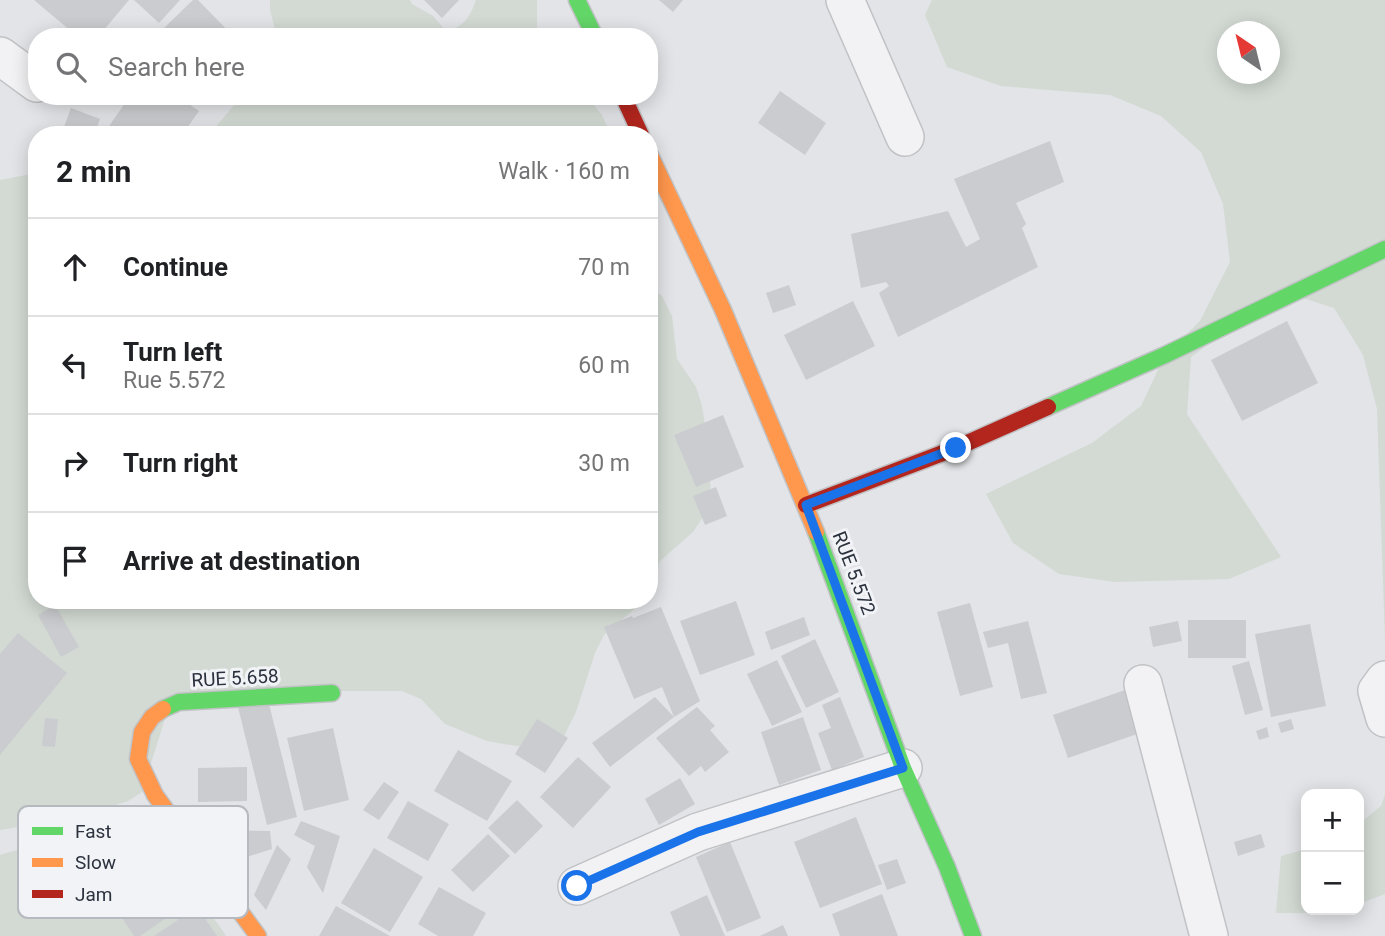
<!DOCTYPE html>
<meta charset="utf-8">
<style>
body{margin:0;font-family:Roboto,sans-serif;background:#f2f2f2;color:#202124}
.controls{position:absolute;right:21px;bottom:21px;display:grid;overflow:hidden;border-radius:14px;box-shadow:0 4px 18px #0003}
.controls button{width:63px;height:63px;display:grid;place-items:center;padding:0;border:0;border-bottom:2px solid #e0e0e0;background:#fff;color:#202124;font:35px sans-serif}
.compass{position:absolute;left:1217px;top:21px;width:63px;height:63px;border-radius:50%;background:#fff;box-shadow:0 4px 18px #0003;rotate:325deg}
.stop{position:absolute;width:21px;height:21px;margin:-16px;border:5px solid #1a73e8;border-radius:50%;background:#fff}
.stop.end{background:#1a73e8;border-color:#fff;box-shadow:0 2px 7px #0008}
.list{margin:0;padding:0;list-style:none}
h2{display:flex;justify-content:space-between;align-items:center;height:91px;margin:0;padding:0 28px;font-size:30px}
h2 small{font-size:23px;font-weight:400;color:#757577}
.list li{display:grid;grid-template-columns:46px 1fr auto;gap:21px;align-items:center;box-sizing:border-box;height:98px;padding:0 28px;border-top:2px solid #e0e0e0}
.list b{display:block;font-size:26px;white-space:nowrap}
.list p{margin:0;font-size:23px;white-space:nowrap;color:#757577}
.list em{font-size:23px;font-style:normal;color:#757577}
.icon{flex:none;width:38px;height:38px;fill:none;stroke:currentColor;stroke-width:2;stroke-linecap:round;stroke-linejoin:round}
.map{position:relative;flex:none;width:1385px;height:936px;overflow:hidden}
.search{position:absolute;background:#fff;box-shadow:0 4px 18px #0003;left:28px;top:28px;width:630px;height:77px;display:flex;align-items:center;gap:18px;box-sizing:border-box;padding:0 24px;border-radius:28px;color:#757577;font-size:26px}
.panel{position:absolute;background:#fff;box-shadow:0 4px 18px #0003;left:28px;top:126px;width:630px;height:483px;border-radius:28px}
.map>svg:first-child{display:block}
.green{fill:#d3dad3;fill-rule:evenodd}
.building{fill:#cbcccf}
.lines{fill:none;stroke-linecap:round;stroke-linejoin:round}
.street-casing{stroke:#c1c2c5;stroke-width:40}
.fast-casing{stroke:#c1c2c5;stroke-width:19}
.slow-casing{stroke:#c1c2c5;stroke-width:19}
.jam-casing{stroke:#c1c2c5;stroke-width:19}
.street{stroke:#f2f2f4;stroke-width:37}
.fast{stroke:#63d668;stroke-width:16}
.slow{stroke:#ff974d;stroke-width:16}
.jam{stroke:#b3261e;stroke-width:16}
.route{stroke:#1a73e8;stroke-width:9}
.labels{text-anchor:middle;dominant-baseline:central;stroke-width:6;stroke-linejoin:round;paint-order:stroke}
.street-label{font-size:19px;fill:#2b323e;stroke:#f1f3f6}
.key{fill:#f1f3f6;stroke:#b6b9bf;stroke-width:2}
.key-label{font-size:19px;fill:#2b323e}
</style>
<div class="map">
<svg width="1385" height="936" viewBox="0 0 1385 936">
<rect width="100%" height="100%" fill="#e2e4e7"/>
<g class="green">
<path d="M270 0H410L412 4 433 16 446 31C464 27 470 17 476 0H537V37H277L270 10Z"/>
<path d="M932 0H1385V639L1377 409 1363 355 1334 308 1281 291 1191 357 1187 414 1281 557 1229 579 1115 582 1059 574 1013 543 986 494 1092 443 1141 406 1165 355 1200 321 1230 262 1223 204 1201 152 1161 116 1110 95 1001 86 947 67 925 15ZM1228 32H1270V74H1228Z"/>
<path d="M242 96H586L602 115 611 135H206L213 130Z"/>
<path d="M37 173V600H645L604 635 595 653 576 712 563 738 534 749 487 741 445 724 421 699 402 691H318L168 709 142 792 128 801 75 818 0 830V180Z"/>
<path d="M649 286 662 296 672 316 677 359 696 387 702 406 711 462 710 494 703 517 693 532 660 561 649 590Z"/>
<path d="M1385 795V894L1359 904V824L1381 806Z"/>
<path d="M102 835C112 838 124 840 134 844 164 859 208 907 226 936H0V855C34 845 67 836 102 835Z"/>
<path d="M1306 849V910H1343L1334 913H1276L1281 856Z"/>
</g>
<g class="building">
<path d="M34 0H129L98 37H78Z"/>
<path d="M134 0H180L159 23Z"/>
<path d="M193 0H198L234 37H170L163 29Z"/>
<path d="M424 0H459L442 18Z"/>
<path d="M659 0H683L673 12Z"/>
<path d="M780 91 826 123 805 155 758 123Z"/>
<path d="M130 96H177L199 111 182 135H115L107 129Z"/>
<path d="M71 108 100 119 94 135H61Z"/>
<path d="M1050 141 1064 182 1016 203 1026 224 1022 228 1038 267 898 337 879 293 889 286 886 282 861 288 851 234 948 211 966 247 980 239 954 179Z"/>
<path d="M789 285 796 305 773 313 766 293Z"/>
<path d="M853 301 875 346 806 380 784 335Z"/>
<path d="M1287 321 1318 383 1242 421 1211 360Z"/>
<path d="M723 415 744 467 696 487 674 435Z"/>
<path d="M716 487 727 516 705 525 693 496Z"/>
<path d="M736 601 755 655 700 675 680 621Z"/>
<path d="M970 603 993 687 960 696 937 612Z"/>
<path d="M55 605 79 647 61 657 38 615Z"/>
<path d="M661 607 700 701 674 717 662 687 634 699 604 627 632 616 633 618Z"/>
<path d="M804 617 810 635 771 650 765 632Z"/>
<rect x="1188" y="620" width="58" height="38"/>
<path d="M1028 621 1047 693 1021 699 1008 643 988 648 983 632Z"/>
<path d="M1178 621 1182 641 1153 647 1149 627Z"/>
<path d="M1310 624 1326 706 1271 717 1255 634Z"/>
<path d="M18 633 67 673 0 755V654Z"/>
<path d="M815 639 839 692 806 708 781 656Z"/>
<path d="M777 660 802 712 772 726 747 674Z"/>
<path d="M1249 661 1263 710 1245 715 1232 666Z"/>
<path d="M1125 690 1140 733 1068 758 1053 715Z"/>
<path d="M655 697 674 717 610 767 592 743Z"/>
<path d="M840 697 864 757 832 770 818 733 831 728 822 705Z"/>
<path d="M268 700 297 817 267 825 238 707Z"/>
<path d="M697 707 715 726 710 730 729 752 705 772 701 766 689 776 656 738Z"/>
<path d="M803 717 821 770 779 785 761 732Z"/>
<path d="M45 718 58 719 55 747 42 746Z"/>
<path d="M537 719 568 738 545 773 515 754Z"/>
<path d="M1291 719 1294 729 1281 733 1278 723Z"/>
<path d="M1267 727 1269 737 1259 740 1256 731Z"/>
<path d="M333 728 349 800 304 811 287 738Z"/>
<path d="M458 750 512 781 487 821 434 791Z"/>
<path d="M578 757 611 787 573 828 540 797Z"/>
<path d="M247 767V801L198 802V768Z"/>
<path d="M680 778 695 804 659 825 645 799Z"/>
<path d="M384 782 399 792 379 820 363 810Z"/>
<path d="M517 800 543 826 515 854 488 828Z"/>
<path d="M408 801 449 824 428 861 387 838Z"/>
<path d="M856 817 882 884 820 908 794 842Z"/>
<path d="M301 821 340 836 323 893 307 867 315 846 294 835Z"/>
<path d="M212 830 270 831 272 849 231 862Z"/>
<path d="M488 834 510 856 473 892 451 870Z"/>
<path d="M1261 834 1265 847 1238 856 1234 842Z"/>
<path d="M730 842 761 918 727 932 696 857Z"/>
<path d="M277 845 291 859 266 910 254 895Z"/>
<path d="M374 848 423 877 390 932 341 903Z"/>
<path d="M897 859 906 883 887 890 878 865Z"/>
<path d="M171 877 188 903 140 936H134L119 913Z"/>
<path d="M439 887 486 913 473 936H438L418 924Z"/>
<path d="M882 894 898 936H840L832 914Z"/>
<path d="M707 895 725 936H680L670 912Z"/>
<path d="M336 906 390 936H319Z"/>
<path d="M197 907 217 936H154Z"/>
<path d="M783 925 788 936H760Z"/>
</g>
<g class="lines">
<defs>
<g id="street">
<path d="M845 0 905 137"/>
<path d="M0 56 37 83"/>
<path d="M1385 680 1377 691 1385 718"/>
<path d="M1143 684 1209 936"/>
<path d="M577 886 698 832 903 768"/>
</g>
<g id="fast">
<path d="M577 0 595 37"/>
<path d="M1048 407 1165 355 1385 249"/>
<path d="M816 532 903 768 947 867 973 936"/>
<path d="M163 709 179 702 332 693"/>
</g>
<g id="slow">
<path d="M649 153 723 310 816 532"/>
<path d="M163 709 152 717 142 732 138 759 155 795 258 936"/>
</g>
<g id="jam">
<path d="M623 96 641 135"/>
<path d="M806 505 956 448 1048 407"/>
</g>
</defs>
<use href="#street" class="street-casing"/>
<use href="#fast" class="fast-casing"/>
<use href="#slow" class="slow-casing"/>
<use href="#jam" class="jam-casing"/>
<use href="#street" class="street"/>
<use href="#fast" class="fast"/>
<use href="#slow" class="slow"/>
<use href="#jam" class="jam"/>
</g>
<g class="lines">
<path class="route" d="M577 886 698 832 903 768 806 505 956 448"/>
</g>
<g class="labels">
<g class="street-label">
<text transform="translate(854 573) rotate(69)">RUE 5.572</text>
<text transform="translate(235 678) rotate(-3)">RUE 5.658</text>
</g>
</g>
<rect x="18" y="806" width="230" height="112" rx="10" class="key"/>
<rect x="32" y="827" width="31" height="8" fill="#63d668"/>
<rect x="32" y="858" width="31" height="9" fill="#ff974d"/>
<rect x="32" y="890" width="31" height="8" fill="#b3261e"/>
<g class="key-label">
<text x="75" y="838">Fast</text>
<text x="75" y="869">Slow</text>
<text x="75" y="901">Jam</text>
</g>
</svg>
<div class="controls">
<button>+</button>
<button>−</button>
</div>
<svg class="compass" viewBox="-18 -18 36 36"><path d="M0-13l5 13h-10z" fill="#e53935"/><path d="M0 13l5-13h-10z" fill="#757577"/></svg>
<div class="stop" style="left:577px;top:886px"></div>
<div class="stop end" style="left:956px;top:448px"></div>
<div class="search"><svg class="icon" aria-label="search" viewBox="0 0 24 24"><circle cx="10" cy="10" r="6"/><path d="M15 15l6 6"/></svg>Search here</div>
<section class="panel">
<h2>2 min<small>Walk · 160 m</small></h2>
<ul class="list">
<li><svg class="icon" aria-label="ahead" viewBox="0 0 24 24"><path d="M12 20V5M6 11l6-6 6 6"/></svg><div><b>Continue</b></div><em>70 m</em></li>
<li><svg class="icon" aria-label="left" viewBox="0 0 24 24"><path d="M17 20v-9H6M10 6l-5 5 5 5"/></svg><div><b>Turn left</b><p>Rue 5.572</p></div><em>60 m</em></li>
<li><svg class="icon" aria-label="right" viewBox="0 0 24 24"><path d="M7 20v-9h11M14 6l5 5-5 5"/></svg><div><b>Turn right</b></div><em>30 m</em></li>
<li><svg class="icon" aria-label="arrive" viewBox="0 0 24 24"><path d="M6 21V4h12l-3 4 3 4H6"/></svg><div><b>Arrive at destination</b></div></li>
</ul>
</section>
</div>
